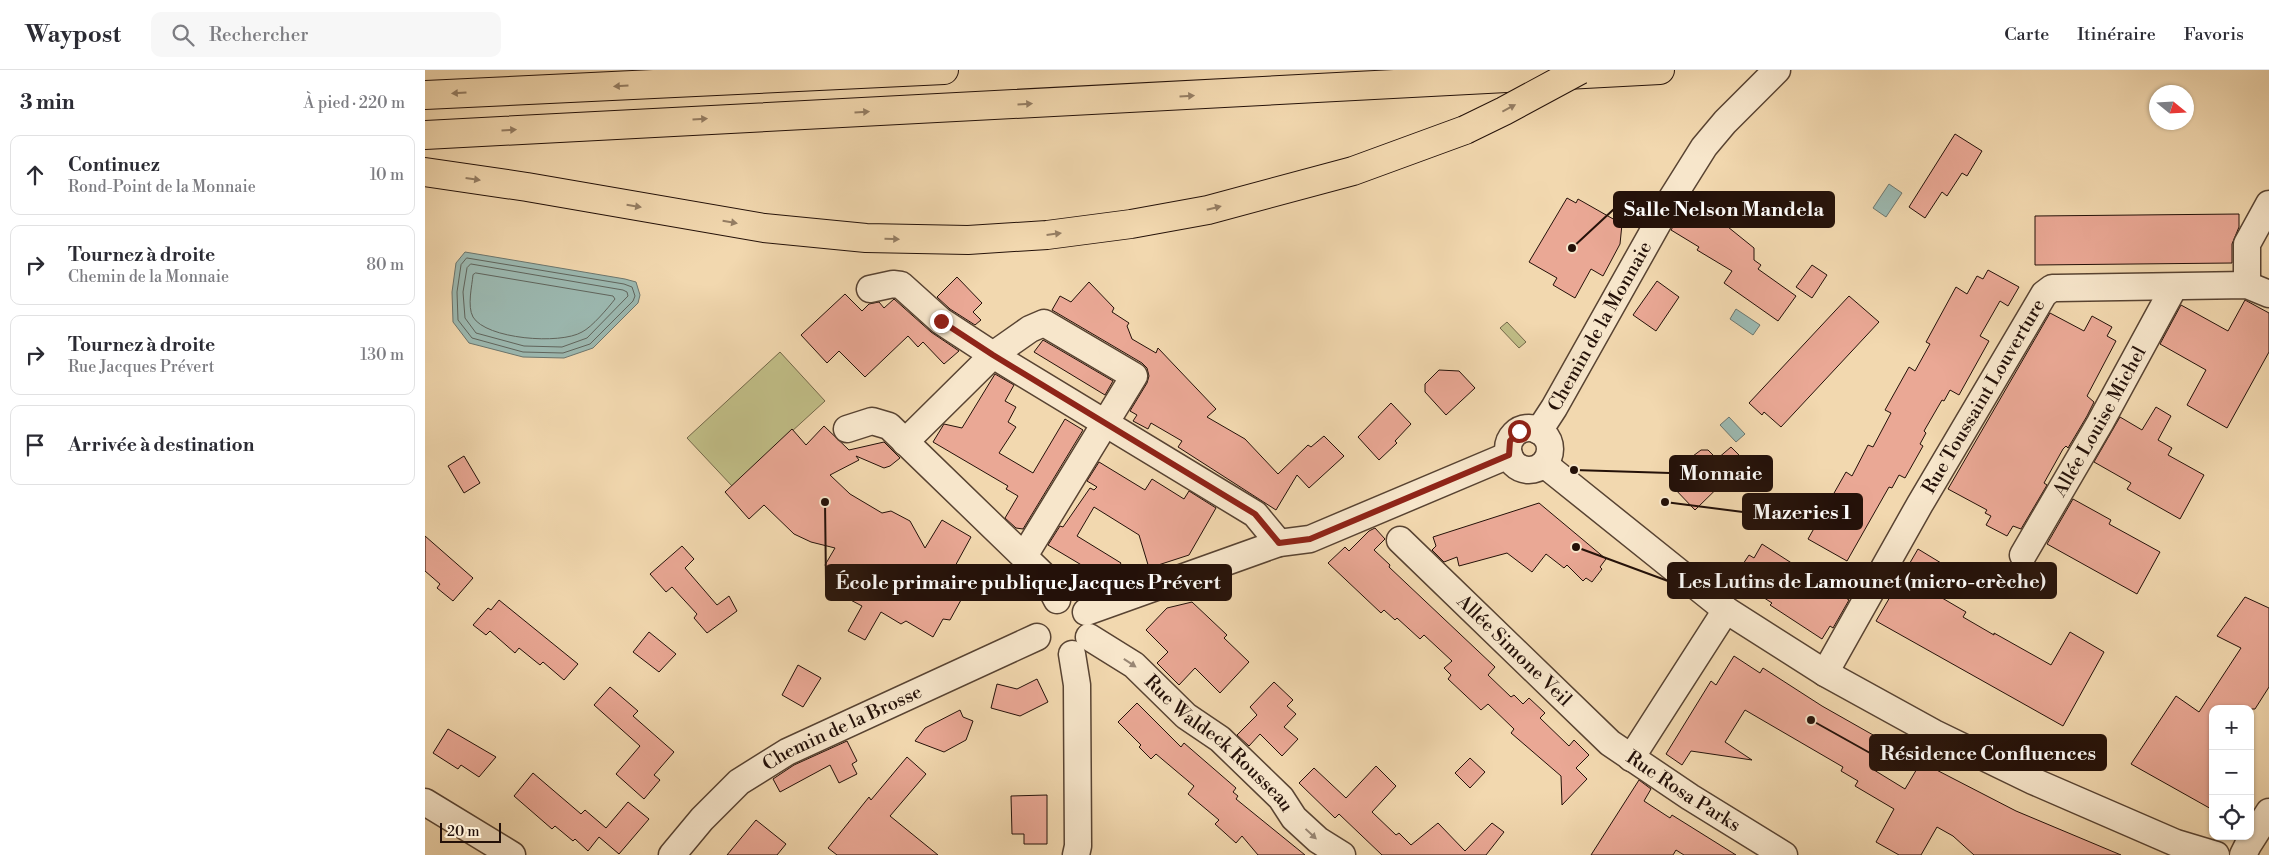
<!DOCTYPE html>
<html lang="fr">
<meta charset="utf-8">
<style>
body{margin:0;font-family:"Libre Bodoni",serif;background:#f7f7f7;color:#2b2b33}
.controls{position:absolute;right:15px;bottom:15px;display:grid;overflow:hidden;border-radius:10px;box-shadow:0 1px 4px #0004}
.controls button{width:45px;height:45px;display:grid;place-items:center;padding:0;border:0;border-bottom:1px solid #e1e1e2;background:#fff;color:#2b2b33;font:25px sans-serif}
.compass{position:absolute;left:1724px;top:15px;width:45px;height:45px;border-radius:50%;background:#fff;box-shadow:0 1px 4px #0004;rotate:108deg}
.scale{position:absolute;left:15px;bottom:12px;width:61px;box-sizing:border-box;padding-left:5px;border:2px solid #241109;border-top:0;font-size:14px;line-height:18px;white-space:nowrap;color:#241109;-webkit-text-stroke:4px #f7e6cb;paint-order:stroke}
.stop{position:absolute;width:15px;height:15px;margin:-11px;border:4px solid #8f2418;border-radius:50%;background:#fff}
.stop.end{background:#8f2418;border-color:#fff;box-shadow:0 1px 5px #0008}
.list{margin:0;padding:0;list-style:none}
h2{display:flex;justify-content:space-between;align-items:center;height:65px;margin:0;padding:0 20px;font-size:21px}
h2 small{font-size:16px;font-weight:400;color:#7c7c81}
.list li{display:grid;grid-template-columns:32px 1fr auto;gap:15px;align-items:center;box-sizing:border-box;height:80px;margin:0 10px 10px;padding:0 10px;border:1px solid #e1e1e2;border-radius:10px}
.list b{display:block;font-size:19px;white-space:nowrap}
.list p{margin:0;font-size:16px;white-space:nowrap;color:#7c7c81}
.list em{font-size:16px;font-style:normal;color:#7c7c81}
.icon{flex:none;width:28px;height:28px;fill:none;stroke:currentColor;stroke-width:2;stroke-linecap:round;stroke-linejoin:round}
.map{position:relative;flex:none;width:1844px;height:785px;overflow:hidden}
header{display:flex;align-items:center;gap:30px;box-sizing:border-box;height:70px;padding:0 25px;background:#fff;border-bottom:1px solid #e1e1e2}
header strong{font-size:24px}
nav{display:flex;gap:28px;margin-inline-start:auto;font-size:18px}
.search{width:350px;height:45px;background:#f7f7f7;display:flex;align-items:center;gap:12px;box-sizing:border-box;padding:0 18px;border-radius:10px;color:#7c7c81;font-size:19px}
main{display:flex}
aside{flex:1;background:#fff}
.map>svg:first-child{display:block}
.green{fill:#c0bd86;stroke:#726748}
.water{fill:#9cb9b1;stroke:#6c766e}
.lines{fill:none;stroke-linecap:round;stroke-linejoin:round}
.shore{stroke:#60655d;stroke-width:1}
.building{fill:#eaa895;stroke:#241109}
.minor-casing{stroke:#584332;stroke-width:29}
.highway-casing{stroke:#241109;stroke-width:30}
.minor{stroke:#f7e6cb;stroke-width:26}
.highway{stroke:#f2d8af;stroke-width:28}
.highway-bridge-casing{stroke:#241109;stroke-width:30;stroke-linecap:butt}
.highway-bridge{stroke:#f2d8af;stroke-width:28}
.oneway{fill:#957e64}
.oneway2{fill:#988674}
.route{stroke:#8f2418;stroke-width:6}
.labels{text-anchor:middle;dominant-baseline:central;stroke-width:5;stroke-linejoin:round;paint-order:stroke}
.street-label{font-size:19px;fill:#241109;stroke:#f7e6cb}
.leader{fill:none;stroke:#241109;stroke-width:2}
.callout-dot{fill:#241109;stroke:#f7e6cb;stroke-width:2}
.callout{fill:#241109;stroke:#241109;stroke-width:2}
.callout-label{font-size:20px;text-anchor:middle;font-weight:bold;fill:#fff}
</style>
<header>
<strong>Waypost</strong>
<div class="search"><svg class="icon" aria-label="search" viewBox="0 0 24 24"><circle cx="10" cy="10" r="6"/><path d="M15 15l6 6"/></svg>Rechercher</div>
<nav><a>Carte</a><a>Itinéraire</a><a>Favoris</a></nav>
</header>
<main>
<aside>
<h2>3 min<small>À pied · 220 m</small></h2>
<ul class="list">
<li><svg class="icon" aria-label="ahead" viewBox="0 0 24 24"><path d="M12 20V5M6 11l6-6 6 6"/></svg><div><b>Continuez</b><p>Rond-Point de la Monnaie</p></div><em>10 m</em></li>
<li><svg class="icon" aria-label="right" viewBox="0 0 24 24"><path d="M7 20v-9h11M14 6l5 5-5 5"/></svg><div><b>Tournez à droite</b><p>Chemin de la Monnaie</p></div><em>80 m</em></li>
<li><svg class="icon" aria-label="right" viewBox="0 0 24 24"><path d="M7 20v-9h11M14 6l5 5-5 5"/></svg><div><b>Tournez à droite</b><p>Rue Jacques Prévert</p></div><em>130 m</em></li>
<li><svg class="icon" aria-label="arrive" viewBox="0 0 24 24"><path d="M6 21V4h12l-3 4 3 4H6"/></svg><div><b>Arrivée à destination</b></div></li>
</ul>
</aside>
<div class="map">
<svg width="1844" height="785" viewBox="0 0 1844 785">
<rect width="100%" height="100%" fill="#f2d8af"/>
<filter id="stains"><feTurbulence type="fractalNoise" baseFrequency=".004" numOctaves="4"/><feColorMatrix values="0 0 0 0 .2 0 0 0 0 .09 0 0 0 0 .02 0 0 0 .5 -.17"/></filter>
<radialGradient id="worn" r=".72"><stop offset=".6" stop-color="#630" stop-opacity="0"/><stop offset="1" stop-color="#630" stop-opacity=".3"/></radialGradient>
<g class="green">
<path d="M1082 252 1101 272 1094 278 1075 258Z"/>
<path d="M355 282 400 331 307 416 262 368Z"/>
</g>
<g class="water">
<path d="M1464 114 1477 123 1461 147 1448 138Z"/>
<path d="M40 182 200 209 211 212 215 225 213 233 168 278 139 288 98 287 44 273 28 252 27 222 31 193Z"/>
<path d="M1311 239 1335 255 1328 265 1305 249Z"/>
<path d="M1304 347 1320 364 1311 372 1295 355Z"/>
</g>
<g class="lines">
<g class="shore">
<path d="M42 188 199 214 207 217 210 226 208 231 165 274 138 283 98 282 47 268 33 250 32 222 36 195Z"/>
<path d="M46 194 198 220 202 222 203 226 162 268 137 277 99 276 51 263 40 248 38 222 42 198Z"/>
<path d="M51 203 188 226 190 229C183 238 167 257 157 262 135 275 61 269 48 247 42 236 47 216 48 205Z"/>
</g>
</g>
<g class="building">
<path d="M1530 64 1557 81 1542 106 1537 103 1522 126 1517 122 1500 148 1484 137Z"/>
<path d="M1267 126 1293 142 1297 135 1311 143 1303 157 1329 178V190L1336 195 1333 199 1371 226 1353 251 1299 213 1307 201 1272 180 1274 177 1246 160Z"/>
<path d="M1142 128 1151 133 1153 129 1197 154 1195 174 1178 206 1166 199 1150 228 1128 215 1132 208 1104 192Z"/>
<path d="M1814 144V157L1807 174V193L1610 195V146Z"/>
<path d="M1387 195 1402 205 1387 228 1371 217Z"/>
<path d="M1563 200 1594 217 1583 236 1575 231 1555 266 1564 271 1534 325 1525 320 1519 331 1517 330 1499 361 1501 363 1495 374 1498 376 1480 408 1474 405 1467 418 1464 417 1422 491 1383 469 1421 402 1427 406 1443 375 1448 377 1466 343 1460 340 1484 297 1490 301 1505 274 1501 272 1531 217 1542 224 1552 206 1558 209Z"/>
<path d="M532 207 557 233 548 242 556 250 550 255 525 239 512 227Z"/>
<path d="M1232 211 1254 227 1231 261 1208 245Z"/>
<path d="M664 212 689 238 687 242 704 253 702 256 707 269 731 283 733 278 791 339 782 347 820 369 853 404 883 375 886 377 899 366 919 386 884 418 872 405 851 440 753 377 757 371 726 353 723 359 708 351 712 345 705 341 722 313 724 306 722 298 717 293 627 240 635 226 646 232Z"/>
<path d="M420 224 437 241 444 234 454 232 459 238 469 229 506 262 534 281 519 294 498 272 493 277 483 266 440 307 414 281 402 293 376 265Z"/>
<path d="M1424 226 1454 252 1356 357 1339 342 1337 345 1324 333Z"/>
<path d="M1820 230 1844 243V282L1802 358 1762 335 1781 300 1735 274 1756 235 1803 261Z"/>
<path d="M1625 243 1659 261 1667 246 1687 257 1682 266 1691 271 1662 326 1669 332 1662 346 1643 378 1641 376 1638 379 1619 413 1622 415 1596 459 1588 456 1582 466 1561 455 1566 446 1560 443 1562 440 1523 419Z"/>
<path d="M618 270 688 311 680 325 609 282Z"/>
<path d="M1014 300 1034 301 1050 318 1021 345 1000 322V314Z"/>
<path d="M570 304 589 315 580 331 591 337 583 352 591 357 574 383 608 403 640 349 658 360 598 459 591 458 580 448 593 426 581 419 583 416 508 372 519 354 537 358Z"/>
<path d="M966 333 986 354 970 371 972 373 954 390 933 367Z"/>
<path d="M1731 337 1746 346 1733 370 1747 378 1743 385 1779 405 1755 449 1702 419 1706 413 1669 392 1695 347 1717 360Z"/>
<path d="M399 356 424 380 459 372 475 388 465 396 459 398 431 386 434 390 405 405 425 424 457 443 466 441 485 451 500 478 517 450 546 467 517 520 536 530 525 550 518 549 508 567 481 551 476 554 456 542 440 570 423 561 437 536 416 525 419 519 401 508 403 500 400 495 410 478 386 472 369 464 339 435 324 449 300 422 367 359 381 375Z"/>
<path d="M1306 377 1320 391 1270 440 1247 416 1257 403 1252 398 1276 380H1283L1292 389Z"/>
<path d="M39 386 55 413 39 423 23 396Z"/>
<path d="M674 392 720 420 727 409 759 429 764 421 791 438 764 485 724 498 714 465 669 437 652 466 696 493 685 512 623 475 635 456 638 457 665 418 669 420 672 417 662 411Z"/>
<path d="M1648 429 1686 450 1684 454 1735 482 1712 524 1622 474Z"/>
<path d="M1114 433 1181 489 1175 497 1177 499 1167 512 1161 508 1158 511 1142 495 1139 498 1121 484 1107 502 1082 483 1034 496 1032 487 1019 492 1007 480 1011 476 1008 467Z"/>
<path d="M950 458 960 469 949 480 965 495 964 497 1070 597 1063 605 1086 627 1089 625 1098 634 1104 628 1120 643 1115 648 1144 676 1149 670 1164 685 1151 698 1162 709 1137 735 1136 706 1086 663 1089 659 1063 634 1056 640 1023 609 1026 605 1019 598 1027 591 999 565 995 569 972 548 970 550 959 540 956 543 903 493 920 477 924 481 944 461Z"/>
<path d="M0 466 48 508 28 531 12 518 15 514 0 501Z"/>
<path d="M1337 474 1424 530 1408 558 1405 556 1397 569 1345 535 1347 533 1313 511 1317 505 1312 503 1324 485 1329 488Z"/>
<path d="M257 476 269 489 260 498 292 535 304 526 312 541 282 563 269 548 272 544 247 517 241 522 225 504Z"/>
<path d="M1493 479 1521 496 1520 498 1525 501 1512 525 1541 542 1538 547 1569 565V563L1626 595 1645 562 1679 582 1638 656 1451 551Z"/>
<path d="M1820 527 1844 538V617L1830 639H1788V740L1706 694 1751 626 1774 642 1816 578 1792 566Z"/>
<path d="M74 530 153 594 139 610 118 592 115 595 94 578 90 583 65 561 61 565 48 555 63 538 66 540Z"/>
<path d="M767 532 802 565 799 568 824 592 795 623 770 598 754 615 732 593 743 582 721 560 742 538Z"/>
<path d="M224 562 251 584 234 602 208 582Z"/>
<path d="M1309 586 1335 603 1338 598 1397 636 1464 674 1449 700 1480 719 1496 692 1591 741 1696 785H1549L1528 766 1512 757 1496 785H1474L1451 772 1469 739 1430 716 1433 711 1416 701 1418 697 1320 640 1300 672 1327 690 1266 681 1257 695 1241 684 1286 611 1291 615Z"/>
<path d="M373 595 396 608 378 637 357 625Z"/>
<path d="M612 609 623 632 595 646 566 638 572 614 592 619Z"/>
<path d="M849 612 868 630 862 636 871 644 859 657 873 669 857 686 835 664 824 676 812 665 832 645 825 637Z"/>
<path d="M185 617 213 641 208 646 249 682 229 705 235 710 219 729 191 704 215 676 169 635Z"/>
<path d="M712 633 756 677 759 673 811 718 808 722 813 726 811 729 880 785H833L817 766 811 773 790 754 794 750 763 724 769 716 731 684 726 689 714 677 716 675 693 652Z"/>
<path d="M535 640 538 647 548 651 541 670 519 682 490 671 500 658Z"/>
<path d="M23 659 71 687 54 707 36 695 33 699 8 683Z"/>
<path d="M422 671 432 691 427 694 432 704 414 713 405 695 355 722 348 709 369 695Z"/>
<path d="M482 687 501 704 465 746 513 785H412L403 778 444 727 446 730Z"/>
<path d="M1045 688 1060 702 1045 718 1030 703Z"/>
<path d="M951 696 971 716 947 742 971 765 974 763 986 775 1013 753 1040 781 1067 753 1079 762 1061 785H957L914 744 910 748 874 713 889 698 921 728Z"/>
<path d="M108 703 156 744 160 740 181 758 203 732 224 749 194 784 174 767 163 781 150 769 148 771 130 756 127 759 89 726Z"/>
<path d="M1214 710 1226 719 1219 731 1245 748 1247 745 1311 785H1259L1251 780 1248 785H1166Z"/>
<path d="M622 725V774H599V764H587L586 726Z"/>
<path d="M331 750 361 774 352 785H302Z"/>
</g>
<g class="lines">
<defs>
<g id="minor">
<path d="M1822 215V174L1844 134"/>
<path d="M445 219 468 214 476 215 516 251 568 285 605 259 619 253 709 306 599 486"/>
<circle cx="1104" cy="379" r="21"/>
<path d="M422 359 447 351 464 356 620 507 632 530"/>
<path id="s1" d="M1114 361 1129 338 1247 128 1279 77 1300 52 1352 0"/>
<path d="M480 372 568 285 830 444 854 473"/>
<path d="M1119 394 1301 540 1400 603 1509 663 1608 711 1751 773 1791 785"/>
<path id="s2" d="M975 470 1185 673 1265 727 1359 785"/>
<path id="s3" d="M1598 485 1675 353 1749 217"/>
<path d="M661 542 854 473 885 469 1084 385"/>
<path id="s4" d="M664 567 709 595 761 646 795 669 856 728 869 748 893 770 917 785"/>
<path d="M647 584 652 615 653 776 651 785"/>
<path id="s5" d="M1400 603 1495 434 1619 224 1627 218H1632L1822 215 1844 224"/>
<path d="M1206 688 1301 540"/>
<path d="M0 732 87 785"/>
<path id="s6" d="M247 785 277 749 314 712 362 682 612 567"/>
<path d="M1818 785 1823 775 1844 742"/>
</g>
<g id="highway">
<path d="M0 25 519 0"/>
<path d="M0 65 1235 0"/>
<path d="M0 102 102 117 339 158 441 168 543 170 622 165 706 154 783 140 928 101 1040 60"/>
</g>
</defs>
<use href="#minor" class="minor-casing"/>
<use href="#highway" class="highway-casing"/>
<use href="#minor" class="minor"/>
<use href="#highway" class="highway"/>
<defs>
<path id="highway-bridge" d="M1040 60 1079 41 1155 0"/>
</defs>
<use href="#highway-bridge" class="highway-bridge-casing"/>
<use href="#highway-bridge" class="highway-bridge"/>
</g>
<defs><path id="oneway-solid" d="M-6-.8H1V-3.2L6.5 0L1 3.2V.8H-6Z" transform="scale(1.25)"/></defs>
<g class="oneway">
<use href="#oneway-solid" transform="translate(196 16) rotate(177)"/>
<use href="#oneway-solid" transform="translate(34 23) rotate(177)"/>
<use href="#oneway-solid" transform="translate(762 26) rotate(-3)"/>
<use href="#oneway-solid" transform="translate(600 34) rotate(-3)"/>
<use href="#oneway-solid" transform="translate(1084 38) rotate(-28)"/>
<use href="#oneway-solid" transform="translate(437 42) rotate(-3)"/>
<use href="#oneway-solid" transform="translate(275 49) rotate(-3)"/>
<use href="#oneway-solid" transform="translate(84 60) rotate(-3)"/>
<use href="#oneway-solid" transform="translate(48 109) rotate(8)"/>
<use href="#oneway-solid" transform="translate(209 136) rotate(9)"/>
<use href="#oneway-solid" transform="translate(789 138) rotate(-14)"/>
<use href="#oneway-solid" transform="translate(305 152) rotate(10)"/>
<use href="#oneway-solid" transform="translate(629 164) rotate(-7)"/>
<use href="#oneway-solid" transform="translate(467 169) rotate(1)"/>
</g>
<g class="oneway2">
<use href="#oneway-solid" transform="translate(705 593) rotate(34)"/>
<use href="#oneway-solid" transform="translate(886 764) rotate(43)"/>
</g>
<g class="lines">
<path class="route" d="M516 251 568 285 830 444 854 473 885 469 1084 385 1085 371 1094 361"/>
</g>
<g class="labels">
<g class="street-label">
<text stroke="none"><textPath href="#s1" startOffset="121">Chemin de la Monnaie</textPath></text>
<text stroke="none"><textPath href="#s5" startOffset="319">Rue Toussaint Louverture</textPath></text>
<text stroke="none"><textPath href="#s3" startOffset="154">Allée Louise Michel</textPath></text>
<text stroke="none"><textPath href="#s2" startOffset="159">Allée Simone Veil</textPath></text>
<text stroke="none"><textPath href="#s6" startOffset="216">Chemin de la Brosse</textPath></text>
<text stroke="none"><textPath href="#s4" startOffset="169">Rue Waldeck Rousseau</textPath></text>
<text stroke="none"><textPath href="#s2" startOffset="380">Rue Rosa Parks</textPath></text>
</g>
</g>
<path class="leader" d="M1147 178L1189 139M1149 400L1245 403M1240 432L1318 442M1151 477L1243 511M400 432L401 512M1386 650L1445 683"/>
<g class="callout-dot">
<circle cx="1147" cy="178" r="5"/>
<circle cx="1149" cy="400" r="5"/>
<circle cx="1240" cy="432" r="5"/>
<circle cx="1151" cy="477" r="5"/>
<circle cx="400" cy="432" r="5"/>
<circle cx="1386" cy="650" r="5"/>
</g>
<g class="callout">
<rect x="1189" y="122" width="220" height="35" rx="5"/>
<rect x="1245" y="386" width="102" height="35" rx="5"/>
<rect x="1318" y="424" width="119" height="35" rx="5"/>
<rect x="1243" y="493" width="388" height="35" rx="5"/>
<rect x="401" y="495" width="405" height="35" rx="5"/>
<rect x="1445" y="665" width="236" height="35" rx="5"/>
</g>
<g class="callout-label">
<text x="1299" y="146">Salle Nelson Mandela</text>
<text x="1296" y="410">Monnaie</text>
<text x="1377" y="449">Mazeries 1</text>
<text x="1437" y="518">Les Lutins de Lamounet (micro-crèche)</text>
<text x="603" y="519">École primaire publique Jacques Prévert</text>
<text x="1563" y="690">Résidence Confluences</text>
</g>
<rect width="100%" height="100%" filter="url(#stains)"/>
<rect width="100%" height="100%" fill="url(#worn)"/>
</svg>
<div class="controls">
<button>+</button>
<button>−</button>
<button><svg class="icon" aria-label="locate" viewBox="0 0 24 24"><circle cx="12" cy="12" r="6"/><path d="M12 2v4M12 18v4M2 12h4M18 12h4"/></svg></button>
</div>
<svg class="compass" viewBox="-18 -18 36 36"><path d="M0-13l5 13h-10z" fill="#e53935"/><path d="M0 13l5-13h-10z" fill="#7c7c81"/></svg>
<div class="scale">20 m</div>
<div class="stop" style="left:1094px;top:361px"></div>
<div class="stop end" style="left:516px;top:251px"></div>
</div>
</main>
